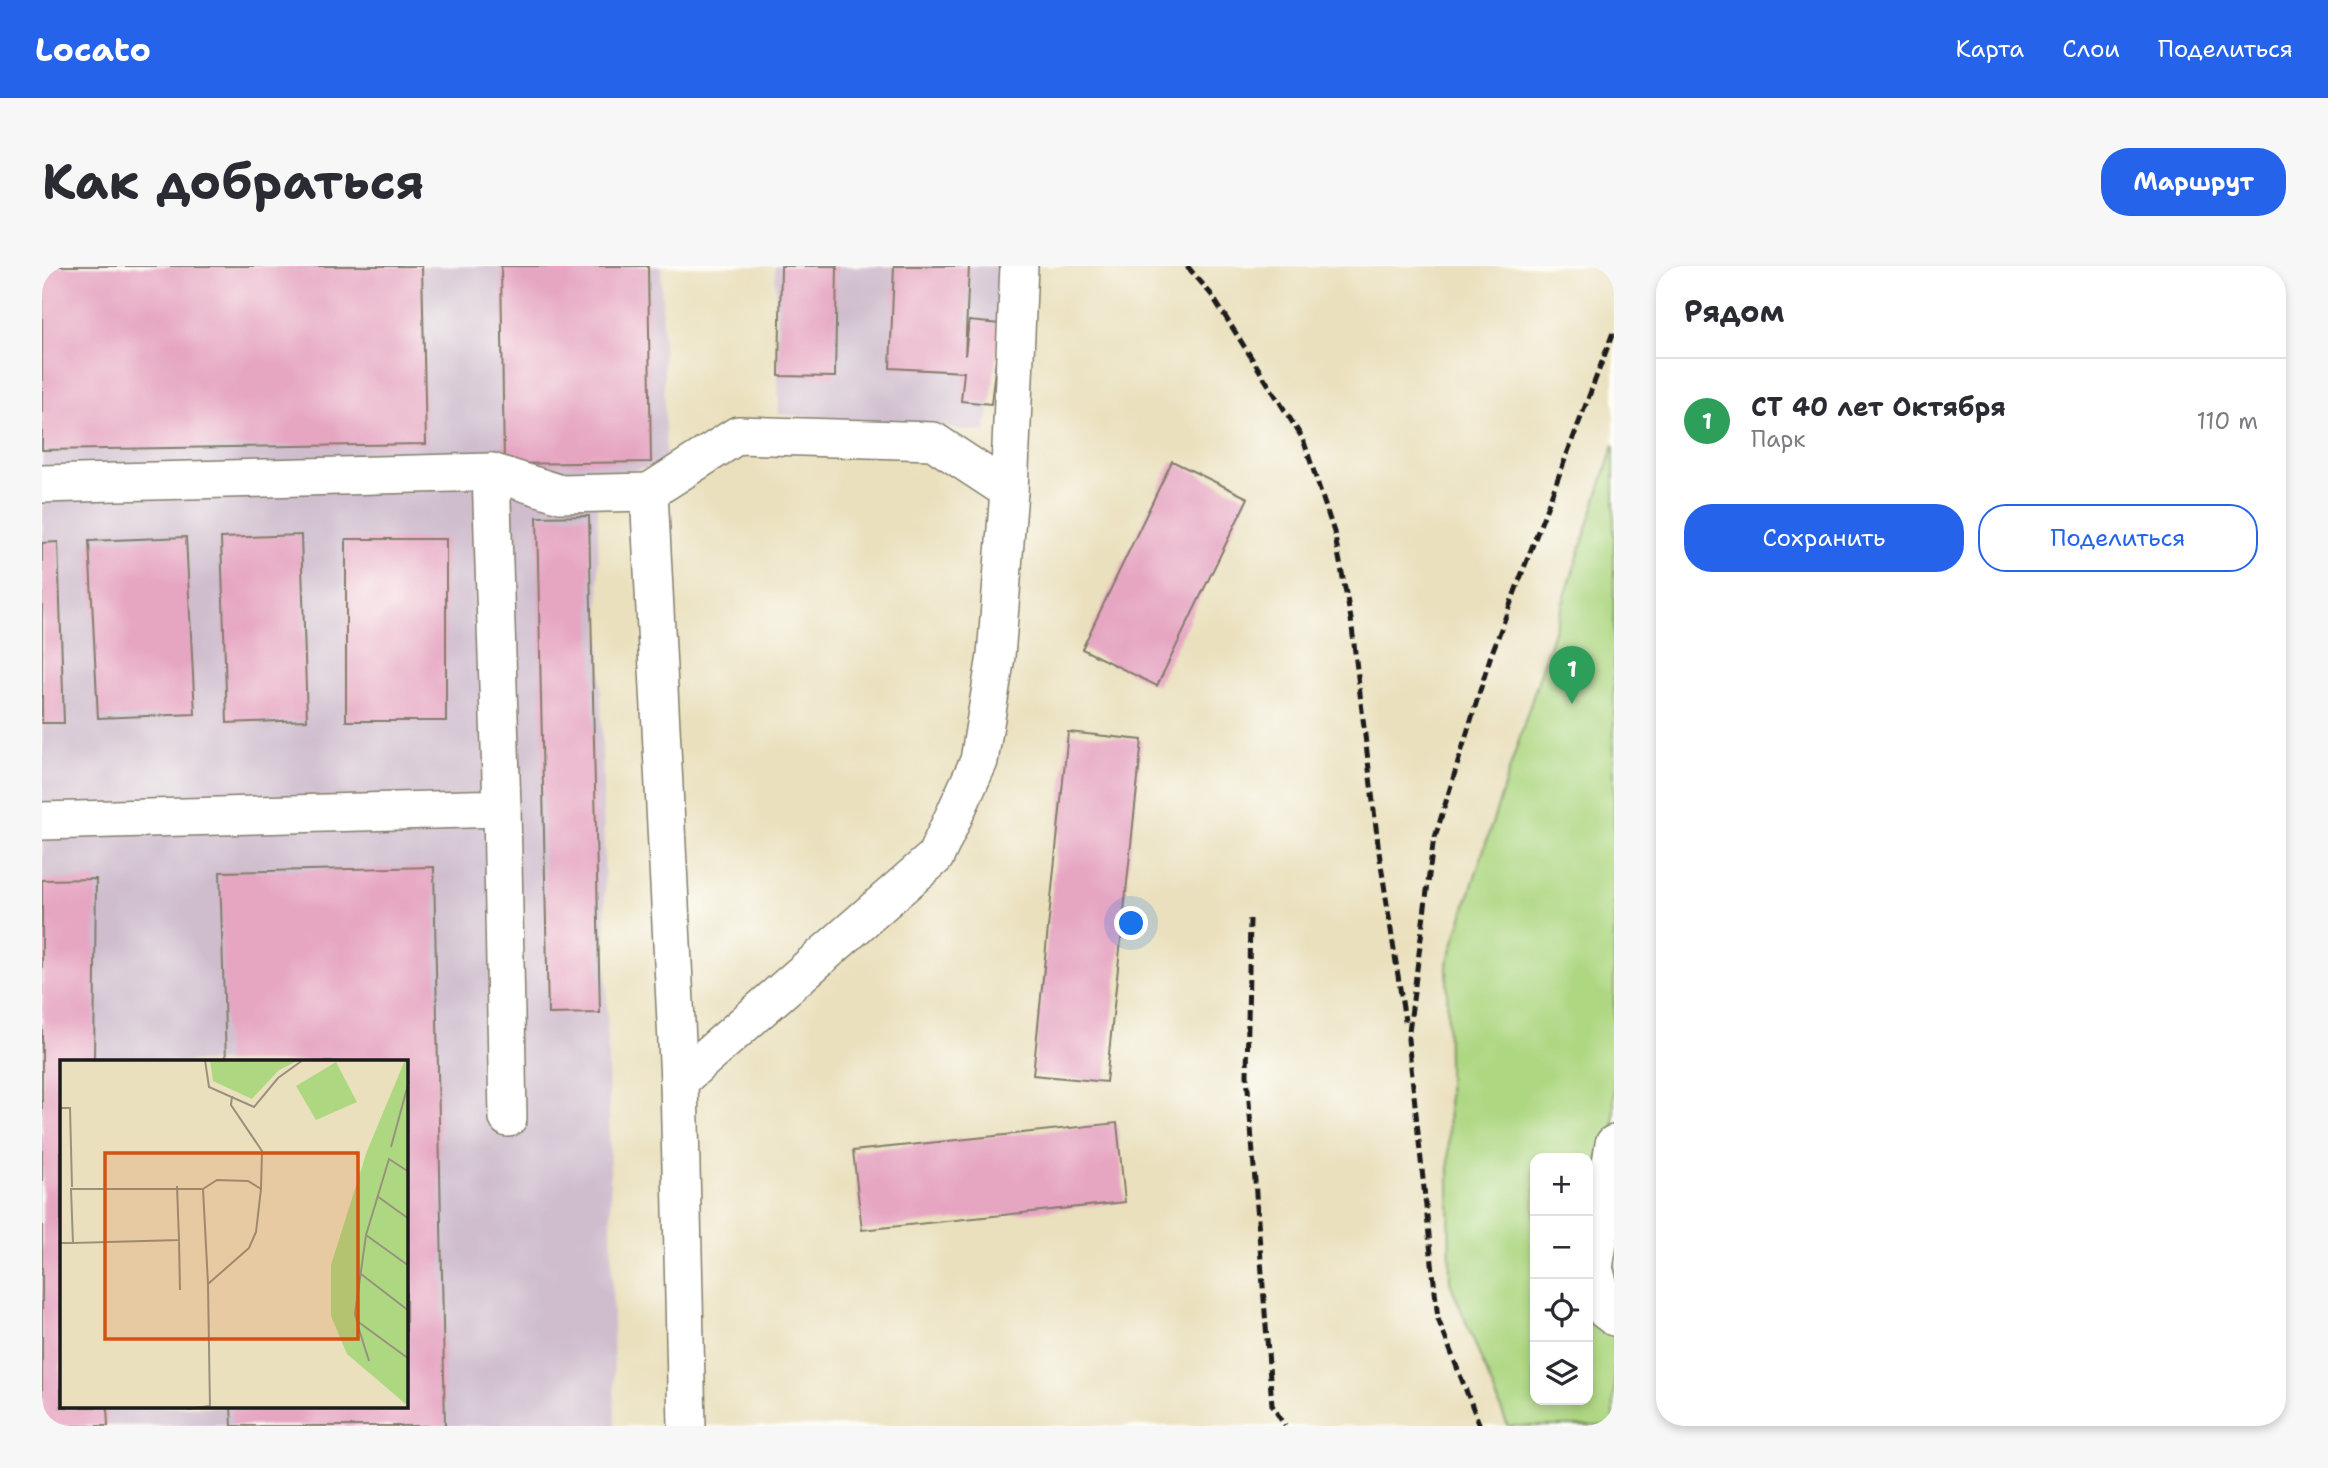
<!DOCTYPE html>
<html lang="ru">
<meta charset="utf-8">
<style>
body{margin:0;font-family:"Shantell Sans",sans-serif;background:#f7f7f7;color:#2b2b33}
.controls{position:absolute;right:21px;bottom:21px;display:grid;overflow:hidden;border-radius:14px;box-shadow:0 4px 10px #0003}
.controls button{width:63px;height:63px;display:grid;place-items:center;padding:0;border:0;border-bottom:2px solid #e1e1e2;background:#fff;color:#2b2b33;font:35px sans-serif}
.you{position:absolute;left:1090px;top:658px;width:24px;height:24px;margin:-18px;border:5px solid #fff;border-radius:50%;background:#1a73e8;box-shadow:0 0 0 10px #1a73e833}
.badge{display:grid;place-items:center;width:46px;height:46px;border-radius:50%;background:#2563eb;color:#fff;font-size:23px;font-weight:700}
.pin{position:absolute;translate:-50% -58px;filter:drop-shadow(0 2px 4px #0008)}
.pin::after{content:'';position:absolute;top:37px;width:24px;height:21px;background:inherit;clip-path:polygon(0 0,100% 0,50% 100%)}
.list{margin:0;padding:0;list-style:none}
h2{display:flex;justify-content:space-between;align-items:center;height:91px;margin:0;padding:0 28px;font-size:30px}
h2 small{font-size:23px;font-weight:400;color:#7c7c81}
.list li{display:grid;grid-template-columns:46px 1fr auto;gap:21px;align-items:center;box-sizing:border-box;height:126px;padding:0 28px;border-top:2px solid #e1e1e2}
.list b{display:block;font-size:26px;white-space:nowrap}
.list p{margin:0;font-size:23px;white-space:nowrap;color:#7c7c81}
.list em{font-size:23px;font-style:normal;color:#7c7c81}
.actions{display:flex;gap:14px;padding:21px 28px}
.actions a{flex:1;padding:16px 0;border:2px solid #2563eb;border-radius:28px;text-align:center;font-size:24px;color:#2563eb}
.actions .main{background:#2563eb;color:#fff}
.icon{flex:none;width:38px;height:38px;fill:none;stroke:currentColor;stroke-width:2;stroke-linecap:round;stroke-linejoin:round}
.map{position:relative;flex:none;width:1572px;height:1160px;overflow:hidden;border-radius:28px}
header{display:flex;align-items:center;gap:42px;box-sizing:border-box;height:98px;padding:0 35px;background:#2563eb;color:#fff}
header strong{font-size:33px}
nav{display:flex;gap:38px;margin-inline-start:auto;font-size:24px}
.intro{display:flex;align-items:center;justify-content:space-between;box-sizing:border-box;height:168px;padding:0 42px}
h1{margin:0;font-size:49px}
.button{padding:18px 32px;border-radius:28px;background:#2563eb;color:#fff;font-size:24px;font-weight:700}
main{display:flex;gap:42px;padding:0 42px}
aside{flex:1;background:#fff;border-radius:28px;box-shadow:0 4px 10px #0003}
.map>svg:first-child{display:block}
.industrial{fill:#cfbdce;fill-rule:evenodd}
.green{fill:#aed782;stroke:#657a4f;stroke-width:2;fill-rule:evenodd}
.building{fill:#e6a6c2}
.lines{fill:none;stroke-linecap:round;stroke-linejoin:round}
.minor-casing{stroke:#837e6c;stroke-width:40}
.minor{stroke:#fff;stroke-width:37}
.rail{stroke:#1c1c1c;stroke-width:5;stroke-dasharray:10 5;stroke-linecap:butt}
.inset-road{fill:none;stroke:#98927d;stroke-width:2}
.view{fill:#d4530e;fill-opacity:0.15;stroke:#d4530e;stroke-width:3.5}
.inset-edge{fill:none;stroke:#1c1c1c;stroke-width:3.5}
</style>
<header>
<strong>Locato</strong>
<nav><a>Карта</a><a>Слои</a><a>Поделиться</a></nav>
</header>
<div class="intro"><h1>Как добраться</h1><a class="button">Маршрут</a></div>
<main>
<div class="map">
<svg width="1572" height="1160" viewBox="0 0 1572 1160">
<rect width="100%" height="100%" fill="#fdfcf7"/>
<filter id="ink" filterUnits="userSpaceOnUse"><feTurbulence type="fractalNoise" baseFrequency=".0143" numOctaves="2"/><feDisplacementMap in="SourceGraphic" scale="14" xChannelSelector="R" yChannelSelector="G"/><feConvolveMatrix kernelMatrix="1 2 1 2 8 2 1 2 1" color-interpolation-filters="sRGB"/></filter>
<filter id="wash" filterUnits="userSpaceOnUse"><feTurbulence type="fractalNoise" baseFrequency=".00686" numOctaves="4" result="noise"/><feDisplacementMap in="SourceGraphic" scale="28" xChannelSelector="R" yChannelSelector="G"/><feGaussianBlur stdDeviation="1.57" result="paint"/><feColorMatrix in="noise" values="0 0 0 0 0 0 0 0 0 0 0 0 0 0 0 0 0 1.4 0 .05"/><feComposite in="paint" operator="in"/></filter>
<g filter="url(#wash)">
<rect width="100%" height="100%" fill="#eae0bd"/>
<g class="industrial">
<path d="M0 0H619L624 196 555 214 573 1160H0ZM19 796H364V1141H19Z"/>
<path d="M733 0H961L944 166 737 148Z"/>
</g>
<path class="green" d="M1572 178V1160H1466L1408 1016 1405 698ZM1493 892H1546V1134H1493Z"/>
<g id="blocks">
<g class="building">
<path d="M0 0H380L384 178 0 184Z"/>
<path d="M459 0H606L609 196 462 198Z"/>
<path d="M739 0H795L793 111 737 110Z"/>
<path d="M852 0H927L923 90 927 55 958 58 949 138 919 135 922 106 848 102Z"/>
<path d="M1130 195 1206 232 1115 420 1040 383Z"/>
<path d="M547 250 558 747 506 748 495 251Z"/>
<path d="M259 269 265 454 185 457 179 272Z"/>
<path d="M144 271 153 448 56 452 47 275Z"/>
<rect x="304" y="273" width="100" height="182"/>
<path d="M16 276 22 457H0V277Z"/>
<path d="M1026 466 1100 474 1064 816 991 809Z"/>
<path d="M392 601 403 1160H190L189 1141H364V796H184L178 606Z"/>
<path d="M54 613 52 796H19V1141H65L66 1160H0V614Z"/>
<path d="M1075 857 1083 936 820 964 811 885Z"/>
</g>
</g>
</g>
<g filter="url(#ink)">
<use href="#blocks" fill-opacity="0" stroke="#837e6c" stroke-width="2"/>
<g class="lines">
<defs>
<g id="minor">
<path d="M0 218 449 206 519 228 607 226"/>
<path d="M460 542 466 852"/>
<path d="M0 555 460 542 449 206"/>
<path d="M637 815 607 226 696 169 891 175 967 225"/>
<path d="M1572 878 1552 1002 1564 1045 1572 1051"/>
<path d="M645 1160 637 815 893 591 937 495 954 390 967 225 977 0"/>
</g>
</defs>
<use href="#minor" class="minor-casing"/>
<use href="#minor" class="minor"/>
<g class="rail">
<path d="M1145 0 1169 28 1261 173 1292 266 1309 353 1337 586 1363 755"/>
<path d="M1208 653 1205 809 1230 1139 1243 1160"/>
<path d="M1438 1160 1396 1053 1366 773 1391 578 1448 392 1572 64"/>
</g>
</g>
</g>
<g transform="translate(18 794)">
<rect width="348" height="348" fill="#eae0bd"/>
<path d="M150 0H239L219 10 192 39 153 21ZM345 0H348V346L287 294 271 256V205L307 91ZM276 2 297 42 256 60 236 26Z" fill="#aed782"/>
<path class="inset-road" d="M145 0 149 27 194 47 218 18 243 0M0 48H10L12 127M331 87 349 21M349 112 329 99 306 175 295 254 297 261 349 299M317 136 349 159M306 175 349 206M119 180 120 230M0 183H13L11 129H143M13 183 119 180 117 126M301 214 349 251M148 224 143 129 157 120 188 121 201 129M297 263 309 301M127 349 150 346M150 349 148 224 189 188 196 172 201 129 202 91 171 45 172 36"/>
<path class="view" d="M45 93H298V279H45Z"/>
<rect width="348" height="348" class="inset-edge"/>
</g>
</svg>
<div class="controls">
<button>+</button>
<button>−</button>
<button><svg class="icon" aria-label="locate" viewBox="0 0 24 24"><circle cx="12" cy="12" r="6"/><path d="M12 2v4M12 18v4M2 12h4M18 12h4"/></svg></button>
<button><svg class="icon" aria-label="layers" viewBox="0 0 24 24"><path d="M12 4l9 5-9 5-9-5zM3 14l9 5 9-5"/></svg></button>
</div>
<div class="you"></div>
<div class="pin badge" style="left:1530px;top:438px;background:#2e9e5b">1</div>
</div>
<aside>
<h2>Рядом<small></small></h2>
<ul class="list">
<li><span class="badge" style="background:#2e9e5b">1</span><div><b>СТ 40 лет Октября</b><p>Парк</p></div><em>110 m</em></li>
</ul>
<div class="actions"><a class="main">Сохранить</a><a>Поделиться</a></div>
</aside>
</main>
